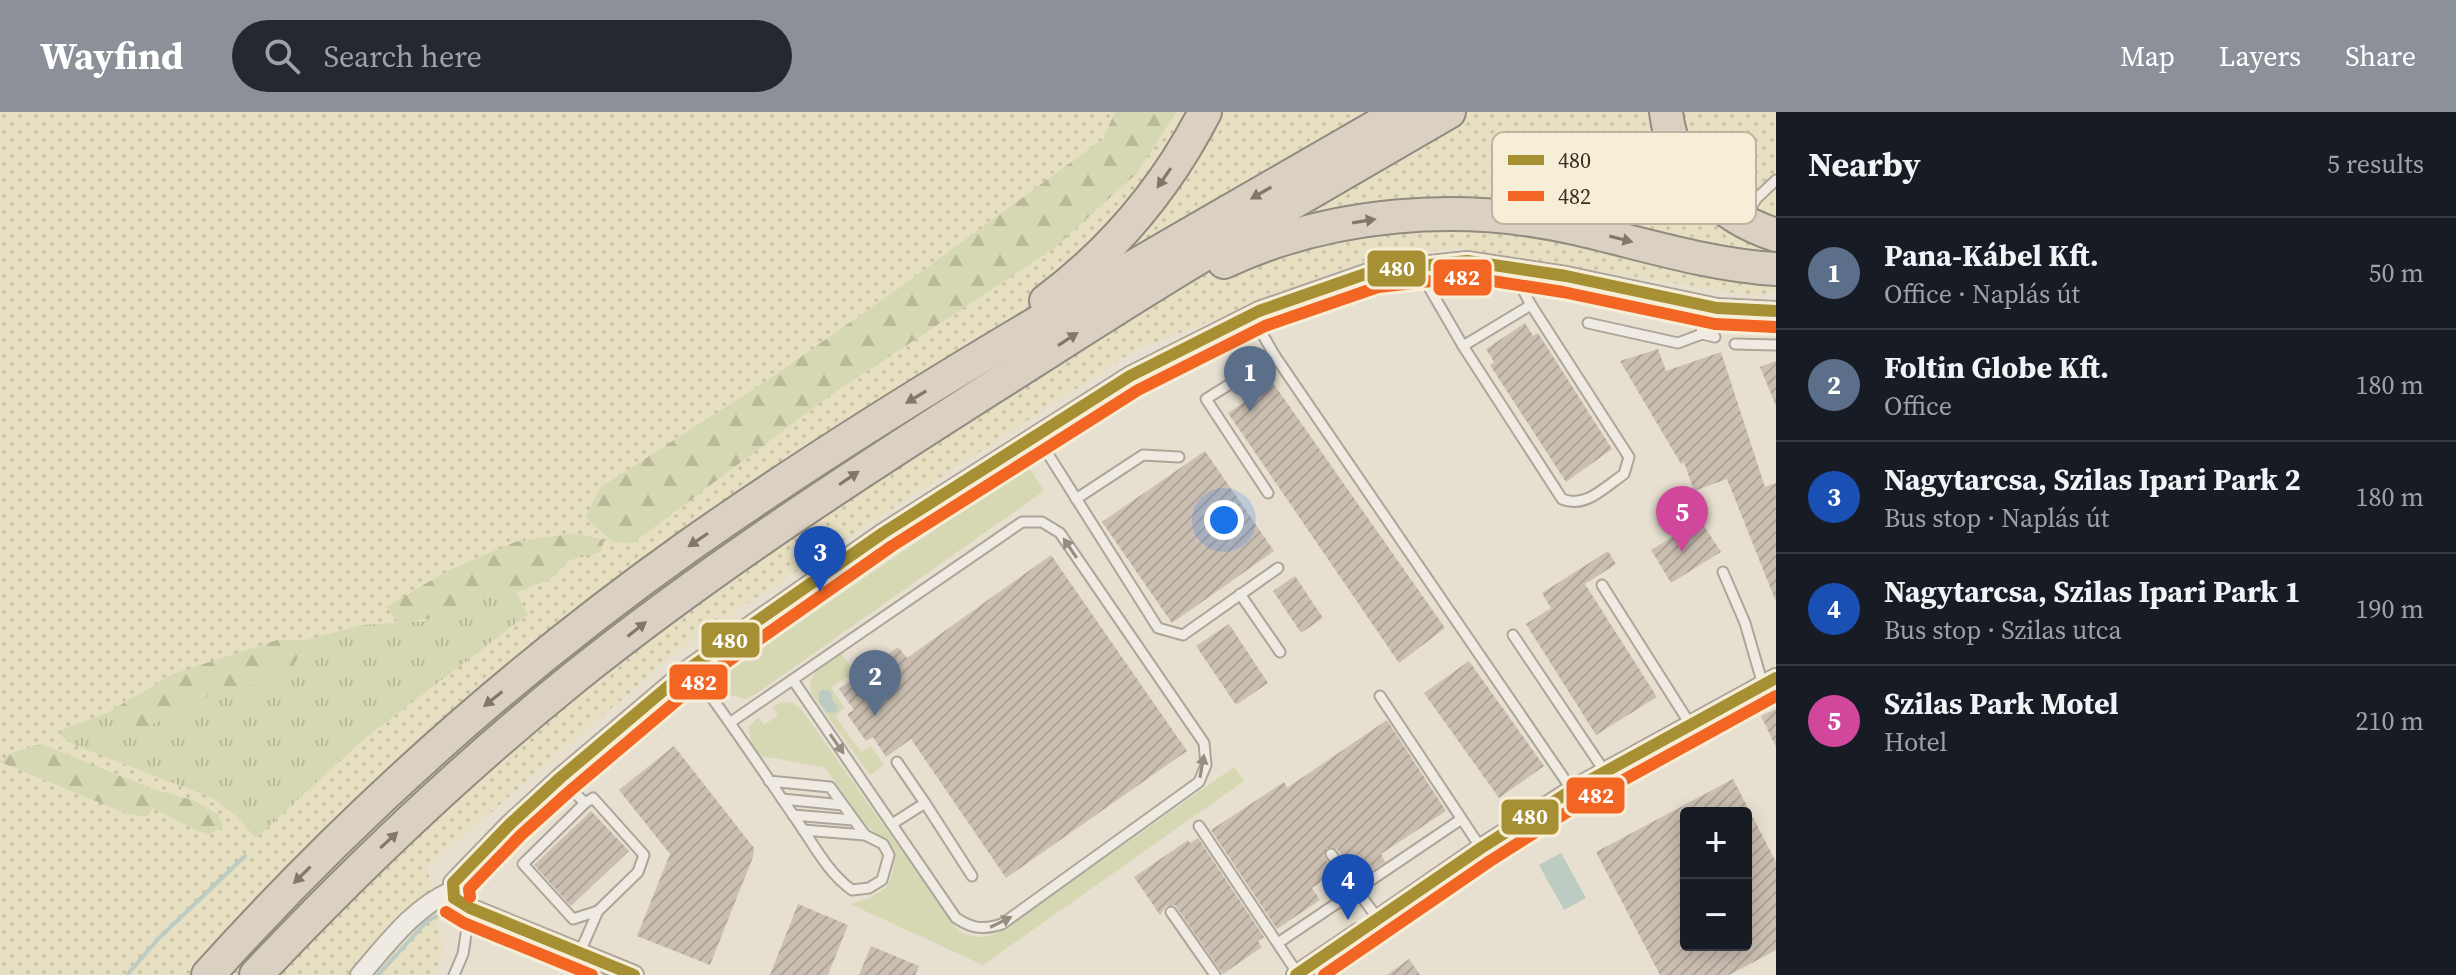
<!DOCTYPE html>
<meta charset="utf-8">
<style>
body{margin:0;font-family:"Source Serif 4",serif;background:#242831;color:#f1f3f6}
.controls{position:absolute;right:24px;bottom:24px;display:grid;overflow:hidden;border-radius:8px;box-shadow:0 4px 20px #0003}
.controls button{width:72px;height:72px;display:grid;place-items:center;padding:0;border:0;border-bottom:2px solid #363941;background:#171b24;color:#f1f3f6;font:40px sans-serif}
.you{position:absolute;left:1224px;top:408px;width:28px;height:28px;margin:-20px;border:6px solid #fff;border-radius:50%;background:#1a73e8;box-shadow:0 0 0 12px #1a73e833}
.badge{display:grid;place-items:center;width:52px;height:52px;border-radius:50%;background:#8c9099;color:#fff;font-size:26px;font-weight:700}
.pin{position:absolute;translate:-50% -66px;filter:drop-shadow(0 2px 4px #0008)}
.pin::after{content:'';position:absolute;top:42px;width:28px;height:24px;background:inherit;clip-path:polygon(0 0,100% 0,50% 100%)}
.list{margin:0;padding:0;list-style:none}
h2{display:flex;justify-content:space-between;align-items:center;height:104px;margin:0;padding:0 32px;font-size:34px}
h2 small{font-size:26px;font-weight:400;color:#9ea1a6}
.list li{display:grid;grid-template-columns:52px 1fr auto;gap:24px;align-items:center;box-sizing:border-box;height:112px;padding:0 32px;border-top:2px solid #363941}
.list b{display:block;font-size:30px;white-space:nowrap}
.list p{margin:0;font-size:26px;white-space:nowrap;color:#9ea1a6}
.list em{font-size:26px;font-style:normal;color:#9ea1a6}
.icon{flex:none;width:44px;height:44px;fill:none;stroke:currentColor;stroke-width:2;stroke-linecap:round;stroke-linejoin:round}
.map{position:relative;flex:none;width:1776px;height:863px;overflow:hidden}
header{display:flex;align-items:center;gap:48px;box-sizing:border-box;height:112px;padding:0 40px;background:#8c9099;color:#fff}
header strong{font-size:38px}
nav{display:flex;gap:44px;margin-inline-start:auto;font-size:28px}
.search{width:560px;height:72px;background:#242831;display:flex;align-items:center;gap:20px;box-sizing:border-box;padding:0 28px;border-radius:44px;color:#9ea1a6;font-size:30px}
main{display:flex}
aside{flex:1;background:#171b24}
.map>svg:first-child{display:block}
.farmland{fill:url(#farmland-dots)}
.grass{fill:url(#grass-tufts)}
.forest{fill:url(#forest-firs)}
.park{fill:#d6d7b3}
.water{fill:#bcccc2}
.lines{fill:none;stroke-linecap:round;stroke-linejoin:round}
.stream{stroke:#bcccc2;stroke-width:4}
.building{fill:url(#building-hatch);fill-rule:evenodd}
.lane-casing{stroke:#ada599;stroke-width:13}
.street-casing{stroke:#ada599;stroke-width:22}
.highway-casing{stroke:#928b80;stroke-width:36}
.lane{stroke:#efebe3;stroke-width:9}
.street{stroke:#efebe3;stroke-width:18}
.highway{stroke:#dad1c2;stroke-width:32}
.bus-1-casing{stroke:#f7eed8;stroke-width:18}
.bus-2-casing{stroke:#f7eed8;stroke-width:18}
.bus-1{stroke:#a69033;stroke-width:12}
.bus-2{stroke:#f26522;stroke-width:12}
.oneway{fill:#847769}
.oneway2{fill:#968c82}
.key{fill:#f7eed8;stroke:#bfb4a1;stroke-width:2}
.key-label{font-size:22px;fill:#3d2e20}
.line-badge{stroke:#f7eed8;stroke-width:3}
.badge-label{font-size:22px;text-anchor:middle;font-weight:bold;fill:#fff}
</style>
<header>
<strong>Wayfind</strong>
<div class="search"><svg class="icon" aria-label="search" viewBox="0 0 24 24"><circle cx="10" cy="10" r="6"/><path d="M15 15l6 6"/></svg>Search here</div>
<nav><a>Map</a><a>Layers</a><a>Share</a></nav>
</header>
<main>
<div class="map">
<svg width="1776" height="863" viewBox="0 0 1776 863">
<defs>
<pattern id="farmland-dots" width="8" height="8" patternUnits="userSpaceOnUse" patternTransform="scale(2)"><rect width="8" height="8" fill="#e6dfc2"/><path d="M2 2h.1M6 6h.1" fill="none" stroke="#c6c0a6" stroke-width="1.8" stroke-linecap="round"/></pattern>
<pattern id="grass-tufts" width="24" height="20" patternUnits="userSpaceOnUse" patternTransform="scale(2)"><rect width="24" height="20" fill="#d6d7b3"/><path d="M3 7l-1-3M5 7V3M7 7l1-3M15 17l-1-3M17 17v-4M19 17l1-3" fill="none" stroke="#b9b99a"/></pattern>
<pattern id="forest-firs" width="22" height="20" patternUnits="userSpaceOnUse" patternTransform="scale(2)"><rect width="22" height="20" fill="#d6d7b3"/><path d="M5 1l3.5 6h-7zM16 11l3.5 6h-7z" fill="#b9b99a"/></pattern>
<pattern id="building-hatch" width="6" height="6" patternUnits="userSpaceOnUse" patternTransform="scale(2)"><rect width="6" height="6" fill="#cbbfb2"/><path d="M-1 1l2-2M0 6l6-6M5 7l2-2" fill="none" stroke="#afa499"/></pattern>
</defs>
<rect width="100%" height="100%" fill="#e7e0d1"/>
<path class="farmland" d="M0 0H1776V181L1748 183 1456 136 1355 152 1134 239 691 528 427 755 444 839 434 863H0Z"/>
<path class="grass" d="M503 473 516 480 528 502 364 627 256 726 235 703 210 685 74 633 61 624V618L107 601 126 623 196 594 217 577 257 573 266 559 292 557 306 528 362 513 425 509 473 490Z"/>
<g class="forest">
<path d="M1115 0H1176L1136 62 1053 137 828 285 633 431 613 430 585 405 601 375 769 267 895 179 1103 27Z"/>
<path d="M576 421 604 428 601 440 570 448 550 468 516 480 502 473C468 493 439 508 399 511L386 495 447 459 515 430Z"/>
<path d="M277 528H306L292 557 266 559 257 573 217 577 196 594 126 623 107 601 173 562Z"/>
<path d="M41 632 153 677 192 688 218 702 223 715 209 722 198 719 153 696 146 705 125 701 0 650 11 641Z"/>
</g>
<g class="park">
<path d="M1028 354 1044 379 756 582 746 587 728 582C721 568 727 562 737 553Z"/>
<path d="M841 541 854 560 831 576 845 596 835 604 861 640 871 634 884 653 870 663 811 581C807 559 825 553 841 541Z"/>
<path d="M781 590 793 591 802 598 958 819C978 828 988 827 1006 816L1234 655 1244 669 983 853 850 792 869 786 886 776 893 760 894 741 885 727 865 713 824 655 760 644 751 632 749 615 758 605 764 613 778 603 773 595Z"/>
</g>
<g class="water">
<path d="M823 577 831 580 833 590 838 593 836 600 827 601 819 590V581Z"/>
<path d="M1561 741 1586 786 1564 798 1539 753Z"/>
</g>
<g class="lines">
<g class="stream">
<path d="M127 863 158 827 245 744"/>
<path d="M378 863 427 809 442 802"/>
</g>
</g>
<g class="building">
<path d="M1525 211 1533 224 1538 221 1612 337 1566 370 1490 253 1494 250 1486 237Z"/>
<path d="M1658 237 1666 259 1721 240 1765 375 1776 371V490L1727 367 1694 379 1684 350 1681 352 1620 249Z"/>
<path d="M1776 249V294L1760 255Z"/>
<path d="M1273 271 1445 516 1399 551 1228 301Z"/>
<path d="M1205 339 1274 439 1172 511 1102 410Z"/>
<path d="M1700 408 1721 440 1671 471 1651 438Z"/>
<path d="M1608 439 1616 452 1585 472 1657 585 1596 623 1526 512 1551 496 1542 481Z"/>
<path d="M1051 443 1187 639 1006 766 911 627 886 645 873 625 866 629 847 602 854 598 839 577 898 535 907 546Z"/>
<path d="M1295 464 1323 506 1301 521 1273 479Z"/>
<path d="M1229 512 1268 571 1236 593 1196 534Z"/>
<path d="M1469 549 1544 654 1499 686 1424 581Z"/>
<path d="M1776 597V635L1761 604Z"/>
<path d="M1387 608 1446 699 1381 742 1385 750 1360 767 1337 737 1327 736 1324 744 1335 761 1312 776 1320 788 1277 817 1211 718 1284 670 1287 676Z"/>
<path d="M674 634 754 736 753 745 710 853 637 824 670 742 619 678Z"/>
<path d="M1733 667 1776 750V838L1729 863H1660L1596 740ZM1686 701H1746V833H1686Z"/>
<path d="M591 699 629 739 571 794 534 753Z"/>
<path d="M1198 726 1264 825 1258 829 1262 835 1223 862 1175 793 1166 794 1160 803 1134 765 1188 728 1190 731Z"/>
<path d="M798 792 848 813 828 863H770Z"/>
<path d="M871 834 919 854 915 863H859Z"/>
<path d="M1409 847 1420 863H1387Z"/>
</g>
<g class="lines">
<defs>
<g id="lane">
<path d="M1745 104 1757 86 1776 68"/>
<path d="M1416 153 1463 234 1562 387C1585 397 1605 375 1624 362L1629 345 1531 193 1524 180 1519 157"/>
<path d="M1699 193 1702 222"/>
<path d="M1259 199 1260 218 1275 244 1572 678"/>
<path d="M1588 211 1678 231 1702 222 1715 225"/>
<path d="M1735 232 1776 233"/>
<path d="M1463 234 1531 193"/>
<path d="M1036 323 1158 516 1183 523 1278 456"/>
<path d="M1268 381 1206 287 1275 244"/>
<path d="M1076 387 1143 343 1179 345"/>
<path d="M1723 460 1745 511 1763 573"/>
<path d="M1602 473 1690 612"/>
<path d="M1240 482 1280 540"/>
<path d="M1513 523 1605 660"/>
<path d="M690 556C728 606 762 658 798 710 814 733 828 761 852 778L869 776 882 768 889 743 883 732 865 723 830 675 769 669"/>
<path d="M1380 584 1481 736"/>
<path d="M731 610 1022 410H1042L1060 421 1204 631 1206 653 1199 670 1002 812C983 818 973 817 956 806L793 568"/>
<path d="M560 666 585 691 523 752 573 807 598 799"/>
<path d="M782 687 843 693"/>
<path d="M925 691 972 764"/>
<path d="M793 703 853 708"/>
<path d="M892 712 925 691 897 650"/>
<path d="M1199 714 1298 862"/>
<path d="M803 718 865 723"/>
<path d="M1331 742 1378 807 1358 821"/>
<path d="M1171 800 1215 863"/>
<path d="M1278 831 1460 708"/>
<path d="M580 840 598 799 638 760 644 743 593 686 585 691"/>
<path d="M454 863 463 842 470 796"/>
</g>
<g id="street">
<path d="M1378 807 1481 736 1572 678 1776 566"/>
<path d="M360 863C388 831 413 796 452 779"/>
<path d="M634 863 470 796 454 786 453 771 510 712 560 666 690 556 883 421 1130 264 1259 199 1374 159 1467 149 1566 164 1717 196 1776 199"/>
<path d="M1296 863 1358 821"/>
</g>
<g id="highway">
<path d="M1666 0C1673 61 1720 105 1776 123"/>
<path d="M1224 150C1331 100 1460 90 1574 116 1641 131 1707 153 1776 157"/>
<path d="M1046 189C1113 139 1167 74 1205 0"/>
<path d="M208 863C352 703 514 558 690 433 917 273 1162 139 1401 0"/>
<path d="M256 863C356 757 462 656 576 564 706 460 845 369 985 280 1058 234 1131 186 1205 142 1286 94 1368 47 1449 0"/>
</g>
</defs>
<use href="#lane" class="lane-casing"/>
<use href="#street" class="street-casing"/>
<use href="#highway" class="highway-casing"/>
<use href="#lane" class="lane"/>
<use href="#street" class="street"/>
<use href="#highway" class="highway"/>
<defs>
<g id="bus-1">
<path d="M454 786 453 771 510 712 560 666 690 556 883 421 1130 264 1259 199 1374 159 1467 149 1566 164 1717 196 1776 199"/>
<path d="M454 786 470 796 634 863"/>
<path d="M1296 863 1481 736 1572 678 1776 566"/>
</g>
<g id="bus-2">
<path d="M470 785 469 777 521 723 571 678 700 569 892 434 1138 278 1265 214 1378 175 1467 165 1563 180 1715 212 1775 215"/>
<path d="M446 800 464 811 592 863"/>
<path d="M1324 863 1490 749 1580 692 1776 584"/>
</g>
</defs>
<use href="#bus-1" class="bus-1-casing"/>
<use href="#bus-2" class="bus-2-casing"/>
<use href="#bus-1" class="bus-1"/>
<use href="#bus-2" class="bus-2"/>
</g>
<defs><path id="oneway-solid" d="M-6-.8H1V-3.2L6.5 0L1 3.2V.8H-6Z" transform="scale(2)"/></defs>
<g class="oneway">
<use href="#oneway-solid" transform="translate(1164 66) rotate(125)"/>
<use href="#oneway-solid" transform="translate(1261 81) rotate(150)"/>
<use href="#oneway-solid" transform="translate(1364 109) rotate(-9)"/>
<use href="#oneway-solid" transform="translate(1621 127) rotate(14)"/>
<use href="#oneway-solid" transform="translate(1068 227) rotate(-33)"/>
<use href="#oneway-solid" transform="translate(916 285) rotate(149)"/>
<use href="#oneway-solid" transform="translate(849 366) rotate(-34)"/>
<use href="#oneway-solid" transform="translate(698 428) rotate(146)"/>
<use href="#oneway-solid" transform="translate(637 517) rotate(-38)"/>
<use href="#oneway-solid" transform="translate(493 587) rotate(141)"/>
<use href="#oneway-solid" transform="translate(389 728) rotate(-43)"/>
<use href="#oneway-solid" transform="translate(302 763) rotate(135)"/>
</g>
<g class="oneway2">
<use href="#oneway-solid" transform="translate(1070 436) rotate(-124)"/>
<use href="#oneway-solid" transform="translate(837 632) rotate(55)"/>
<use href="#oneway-solid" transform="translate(1202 654) rotate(-80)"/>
<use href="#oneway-solid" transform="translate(1001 810) rotate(-26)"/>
</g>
<rect x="1492" y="20" width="264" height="92" rx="12" class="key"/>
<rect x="1508" y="43" width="36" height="10" fill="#a69033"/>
<rect x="1508" y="79" width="36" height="10" fill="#f26522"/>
<g class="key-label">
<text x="1558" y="56">480</text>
<text x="1558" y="92">482</text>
</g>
<g class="line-badge">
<rect x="1366" y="137" width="61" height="39" rx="8" fill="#a69033"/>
<rect x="1432" y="146" width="61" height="39" rx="8" fill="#f26522"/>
<rect x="700" y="509" width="61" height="38" rx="8" fill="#a69033"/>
<rect x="668" y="551" width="61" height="38" rx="8" fill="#f26522"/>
<rect x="1565" y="664" width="61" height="39" rx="8" fill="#f26522"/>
<rect x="1500" y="686" width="60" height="38" rx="8" fill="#a69033"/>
</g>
<g class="badge-label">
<text x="1397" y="164">480</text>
<text x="1462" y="173">482</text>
<text x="730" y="536">480</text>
<text x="699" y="578">482</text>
<text x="1596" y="691">482</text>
<text x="1530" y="712">480</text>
</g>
</svg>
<div class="controls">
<button>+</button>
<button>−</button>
</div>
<div class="you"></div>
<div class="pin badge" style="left:1250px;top:300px;background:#5c6f8a">1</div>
<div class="pin badge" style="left:875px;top:604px;background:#5c6f8a">2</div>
<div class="pin badge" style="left:820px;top:480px;background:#1a4fb4">3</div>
<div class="pin badge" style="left:1348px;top:808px;background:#1a4fb4">4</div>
<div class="pin badge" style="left:1682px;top:440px;background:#d1479c">5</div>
</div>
<aside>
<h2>Nearby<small>5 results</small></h2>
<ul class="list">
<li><span class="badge" style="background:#5c6f8a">1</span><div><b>Pana-Kábel Kft.</b><p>Office · Naplás út</p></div><em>50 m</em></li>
<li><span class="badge" style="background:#5c6f8a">2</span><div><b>Foltin Globe Kft.</b><p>Office</p></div><em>180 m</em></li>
<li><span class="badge" style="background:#1a4fb4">3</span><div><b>Nagytarcsa, Szilas Ipari Park 2</b><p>Bus stop · Naplás út</p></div><em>180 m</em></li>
<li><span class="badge" style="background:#1a4fb4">4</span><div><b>Nagytarcsa, Szilas Ipari Park 1</b><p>Bus stop · Szilas utca</p></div><em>190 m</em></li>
<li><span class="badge" style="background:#d1479c">5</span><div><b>Szilas Park Motel</b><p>Hotel</p></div><em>210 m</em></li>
</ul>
</aside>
</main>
